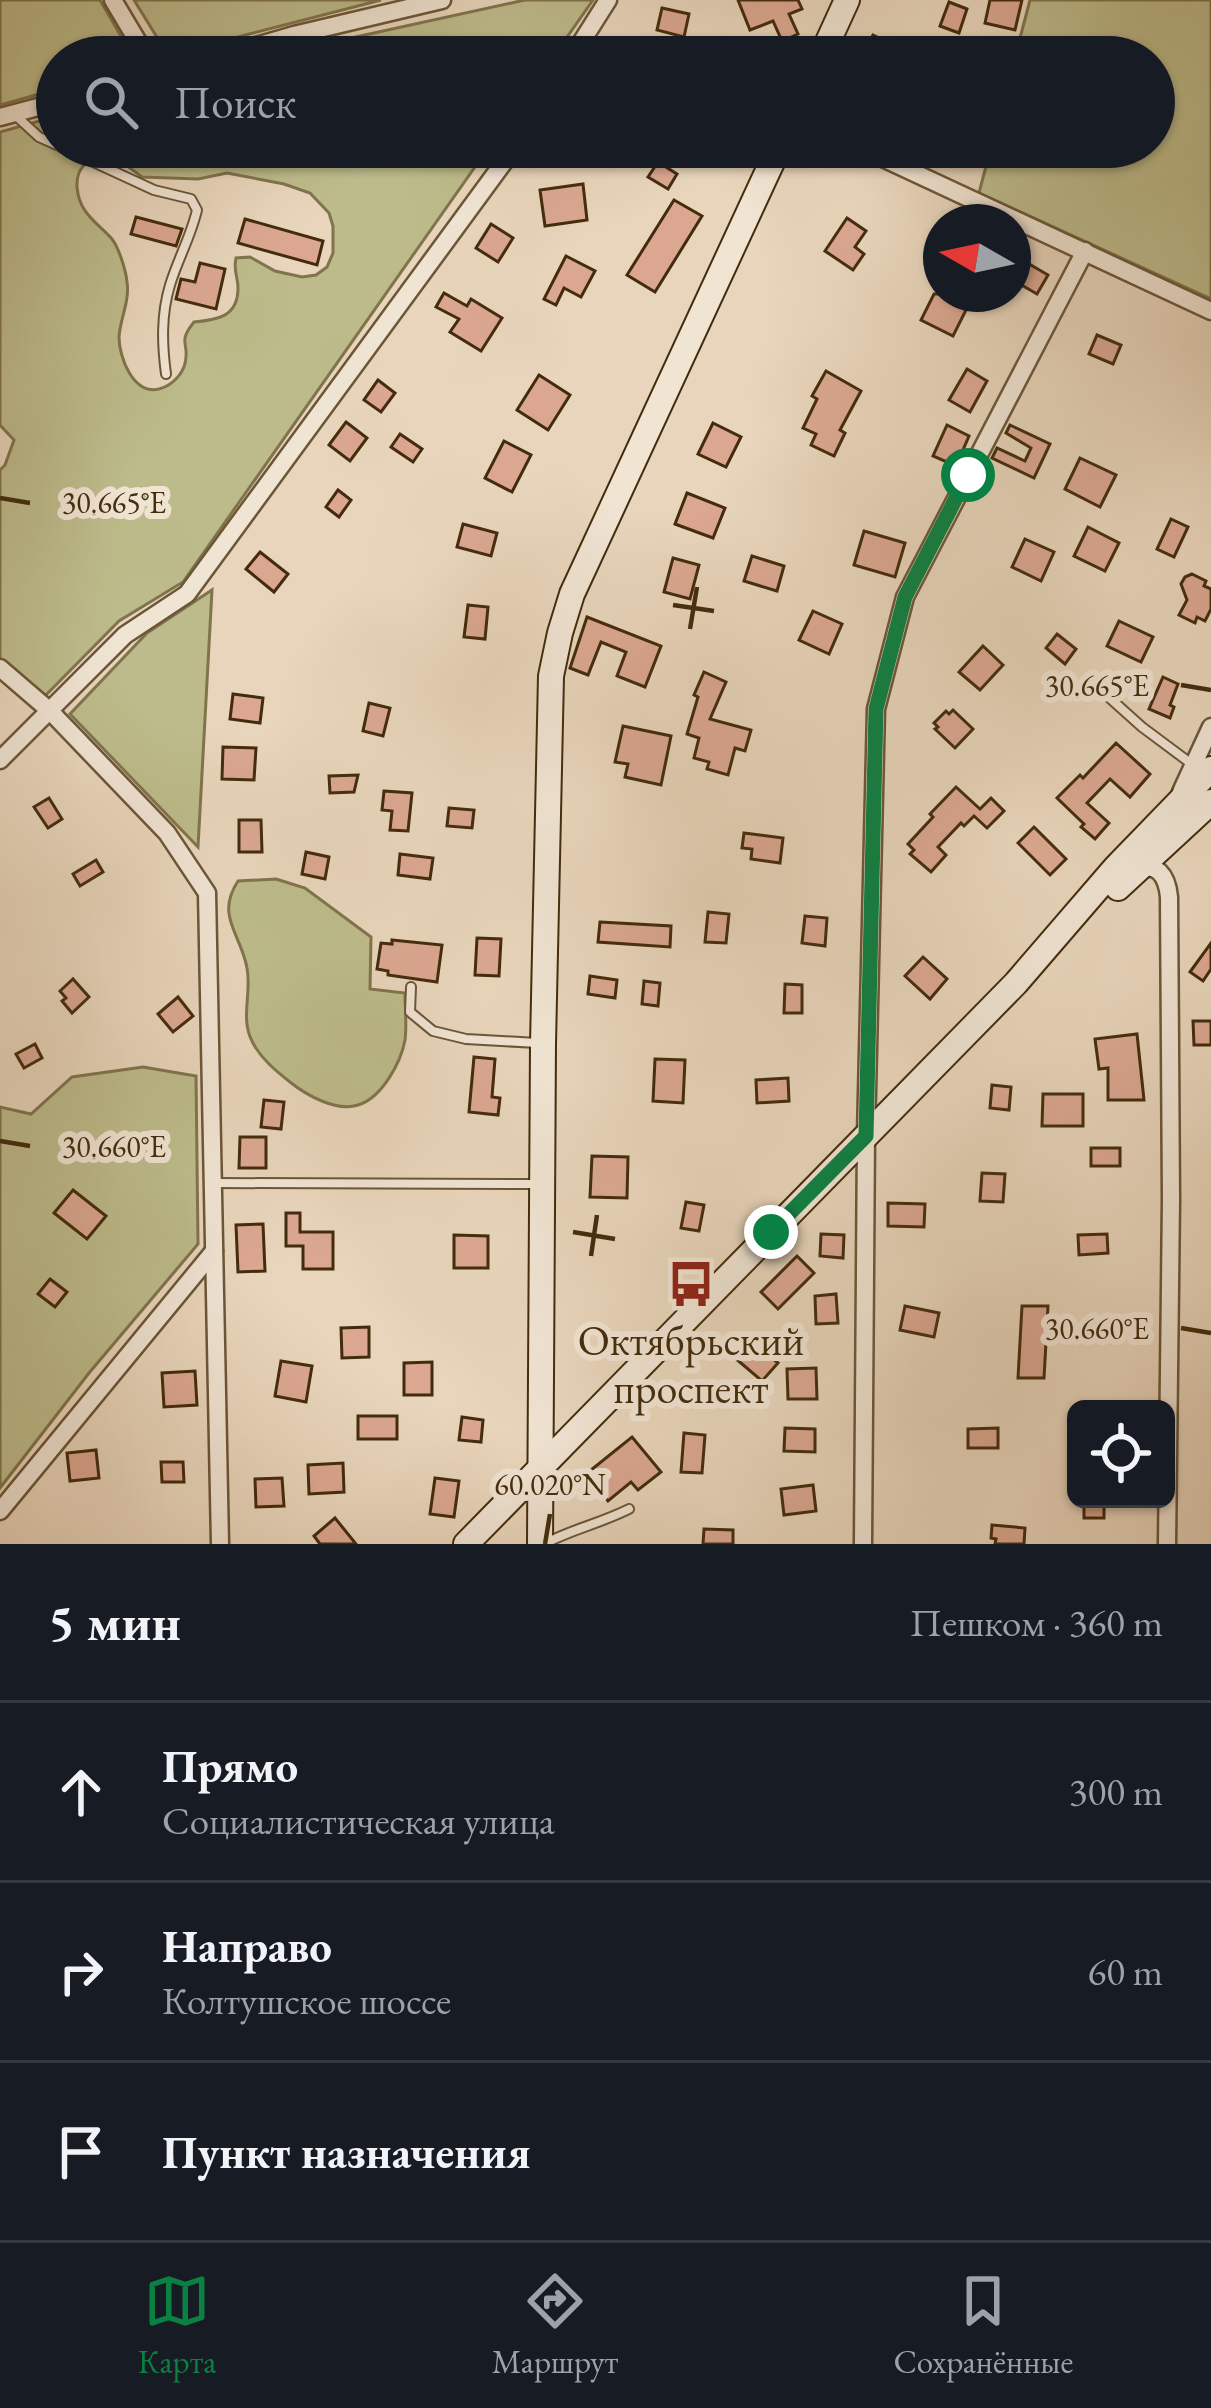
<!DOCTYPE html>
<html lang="ru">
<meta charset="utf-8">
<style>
body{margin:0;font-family:"EB Garamond",serif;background:#20242c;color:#f1f3f6}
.controls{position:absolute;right:36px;bottom:36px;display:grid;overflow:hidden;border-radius:18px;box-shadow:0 3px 9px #0004}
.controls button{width:108px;height:108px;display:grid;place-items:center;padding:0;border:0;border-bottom:3px solid #363941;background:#171b24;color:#f1f3f6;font:60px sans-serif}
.compass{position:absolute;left:923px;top:204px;width:108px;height:108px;border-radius:50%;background:#171b24;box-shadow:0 3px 9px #0004;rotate:279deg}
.stop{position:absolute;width:36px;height:36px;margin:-27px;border:9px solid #0b8043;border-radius:50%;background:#fff}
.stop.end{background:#0b8043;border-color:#fff;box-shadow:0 3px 12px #0008}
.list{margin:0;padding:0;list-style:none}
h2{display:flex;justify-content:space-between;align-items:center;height:156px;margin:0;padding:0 48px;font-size:51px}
h2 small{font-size:39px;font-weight:400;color:#9ea1a6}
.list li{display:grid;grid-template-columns:78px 1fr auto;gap:36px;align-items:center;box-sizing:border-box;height:180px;padding:0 48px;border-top:3px solid #363941}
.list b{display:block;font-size:45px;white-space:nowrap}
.list p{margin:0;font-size:39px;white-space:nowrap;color:#9ea1a6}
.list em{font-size:39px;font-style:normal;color:#9ea1a6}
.icon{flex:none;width:66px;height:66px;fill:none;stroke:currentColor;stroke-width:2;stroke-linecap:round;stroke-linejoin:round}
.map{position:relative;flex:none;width:1211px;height:1544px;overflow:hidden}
.search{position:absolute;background:#171b24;box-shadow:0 3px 9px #0004;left:36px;right:36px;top:36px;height:132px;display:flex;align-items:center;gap:30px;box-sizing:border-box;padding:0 42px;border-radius:66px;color:#9ea1a6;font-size:45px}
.sheet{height:696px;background:#171b24}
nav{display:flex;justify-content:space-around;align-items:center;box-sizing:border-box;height:168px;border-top:3px solid #363941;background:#171b24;font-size:33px;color:#9ea1a6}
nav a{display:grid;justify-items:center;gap:6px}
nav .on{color:#0b8043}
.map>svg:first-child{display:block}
.green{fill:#bdbb8b;stroke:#80744c;stroke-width:3;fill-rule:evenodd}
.building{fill:#dba791;stroke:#432c0d;stroke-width:3}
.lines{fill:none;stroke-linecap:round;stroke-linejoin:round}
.lane-casing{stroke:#6c5638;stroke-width:12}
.street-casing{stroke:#6c5638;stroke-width:21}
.secondary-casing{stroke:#432c0d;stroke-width:28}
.lane{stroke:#f0e4d3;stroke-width:8}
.street{stroke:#f0e4d3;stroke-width:16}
.secondary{stroke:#f0e4d3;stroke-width:24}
.route{stroke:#0b8043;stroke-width:15}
.ticks{fill:none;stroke:#432c0d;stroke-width:4.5}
.labels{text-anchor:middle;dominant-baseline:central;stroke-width:12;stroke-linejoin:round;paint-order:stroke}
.poi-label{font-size:42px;fill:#432c0d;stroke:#f0e4d3}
.ticks-label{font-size:30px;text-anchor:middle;fill:#432c0d;stroke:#f0e4d3;stroke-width:12;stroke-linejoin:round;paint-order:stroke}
</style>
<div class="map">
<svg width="1211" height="1544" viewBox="0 0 1211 1544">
<rect width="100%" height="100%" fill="#e8d5bb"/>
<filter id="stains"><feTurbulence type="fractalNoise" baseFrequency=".00167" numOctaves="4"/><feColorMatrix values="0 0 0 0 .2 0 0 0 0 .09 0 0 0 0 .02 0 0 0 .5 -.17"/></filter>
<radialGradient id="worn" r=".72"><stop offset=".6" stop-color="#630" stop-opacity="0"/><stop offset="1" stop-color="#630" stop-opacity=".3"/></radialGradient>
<g class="green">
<path d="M0 0H100L133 57H57V89L0 105Z"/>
<path d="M134 0H381L168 55Z"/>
<path d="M525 0H593L553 57H264Z"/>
<path d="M1030 0H1211V299L979 193 991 147H1154V57H1015Z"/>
<path d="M57 116V147H489L183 582 119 621 44 697 0 659V470L5 465 14 440 0 425V132ZM102 155 118 159 142 177 198 179 227 173 284 184 310 193 329 213 333 226V253L327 267 316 275 302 277 275 271 250 257 236 258C233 271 238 276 238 288 238 317 217 320 194 322 190 327 186 332 185 338 184 344 187 350 186 356 186 371 174 385 159 389 133 395 119 357 119 337 120 319 130 301 127 282 126 271 119 248 112 239 98 223 79 214 77 187 76 169 86 160 102 155Z"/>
<path d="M212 590 198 847 70 714 147 633Z"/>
<path d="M276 879 305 888 371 937 370 989 405 993C405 1008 407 1025 405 1040 401 1062 382 1098 358 1105 336 1112 306 1095 290 1082 276 1071 260 1058 252 1041 240 1018 252 993 247 968 241 934 215 916 238 881Z"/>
<path d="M143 1067 196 1076 198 1244 89 1373 0 1488V1107L31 1114 72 1077Z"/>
</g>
<g class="building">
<path d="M738 0H798L802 9 789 14 798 34 782 41 773 21 750 30Z"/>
<path d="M990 0H1022L1015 30 985 23Z"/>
<path d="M949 2 967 9 959 33 940 26Z"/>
<path d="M662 8 689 14 684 37 657 30Z"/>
<path d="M873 35 920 57H862Z"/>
<path d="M658 162 677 174 668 189 648 177Z"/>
<path d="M583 184 587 220 545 226 540 190Z"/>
<path d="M674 200 702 216 655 292 627 275Z"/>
<path d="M136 217 182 229 176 246 131 234Z"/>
<path d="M847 218 866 231 855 247 864 254 853 270 825 251Z"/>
<path d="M245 219 323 241 317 265 238 243Z"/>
<path d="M491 224 513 238 498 262 476 248Z"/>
<path d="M566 256 595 271 581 297 564 288 556 305 544 299Z"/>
<path d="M1024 261 1048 275 1037 294 1013 280Z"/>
<path d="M200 263 225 269 216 309 176 299 181 279 195 282Z"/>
<path d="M444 293 467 306 471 299 502 318 481 351 450 332 459 319 436 307Z"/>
<path d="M934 294H974L953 336 921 320Z"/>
<path d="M1097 335 1121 345 1113 364 1089 354Z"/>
<path d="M967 369 987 381 970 412 949 400Z"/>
<path d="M826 371 861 391 840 430 845 433 834 456 811 445 816 434 803 428 817 399 812 396Z"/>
<path d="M539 375 570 395 548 430 517 410Z"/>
<path d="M378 380 395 393 381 412 364 400Z"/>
<path d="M346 422 367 438 350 461 329 445Z"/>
<path d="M713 423 741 437 726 467 698 454Z"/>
<path d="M947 425 969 436 956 466 933 456Z"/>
<path d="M1010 425 1050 444 1034 478 992 458 997 448 1025 461 1031 448 1006 433Z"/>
<path d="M400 434 422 449 413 462 391 447Z"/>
<path d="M504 441 531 455 512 492 485 478Z"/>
<path d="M1080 458 1116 475 1100 507 1065 489Z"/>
<path d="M338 490 351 500 339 517 326 507Z"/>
<path d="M687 493 725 508 713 538 675 524Z"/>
<path d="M1171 519 1188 527 1174 557 1157 549Z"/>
<path d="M463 524 497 533 491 556 457 547Z"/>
<path d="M1088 527 1119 543 1105 571 1074 556Z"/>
<path d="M864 531 905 543 895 577 854 565Z"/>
<path d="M1025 539 1054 552 1041 581 1012 567Z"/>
<path d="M260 552 288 574 274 592 246 569Z"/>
<path d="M752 556 784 566 777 591 744 581Z"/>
<path d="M673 558 699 565 690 599 664 592Z"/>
<path d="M1192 574 1206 581 1204 586 1211 589V609L1205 621 1197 617 1195 623 1179 615 1187 600 1181 584 1185 577Z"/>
<path d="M468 605 488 607 485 639 464 637Z"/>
<path d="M813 611 842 624 829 654 799 640Z"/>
<path d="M587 617 661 646 645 687 617 676 626 652 601 642 588 675 570 668Z"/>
<path d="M1119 621 1153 637 1141 662 1107 646Z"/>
<path d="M1057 634 1076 649 1065 664 1046 648Z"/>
<path d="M983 646 1003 665 980 690 959 672Z"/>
<path d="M704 672 726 682 710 719 751 730 745 751 735 748 728 775 707 769 709 762 694 758 699 738 687 734 698 697 694 695Z"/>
<path d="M1163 677 1178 684 1170 705 1174 707 1170 718 1149 709Z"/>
<path d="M233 694 263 698 260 723 230 719Z"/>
<path d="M369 703 390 708 383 736 363 731Z"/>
<path d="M953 710 973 729 955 748 935 729 938 727 934 723 946 711 949 714Z"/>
<path d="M623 726 671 736 661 785 625 777 628 764 615 762Z"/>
<path d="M1116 743 1150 774 1130 797 1110 779 1087 803 1109 823 1095 839 1081 827 1084 824 1057 798 1080 775 1083 778Z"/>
<path d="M223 747 256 748 254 780 222 779Z"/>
<path d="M358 775 354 792 330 793 329 776Z"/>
<path d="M956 787 980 809 991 798 1004 811 987 828 974 816 964 826 961 823 938 847 946 855 931 872 910 854 914 850 908 844 933 817 930 814Z"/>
<path d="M384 791 412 793 408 831 390 830 392 811 382 810Z"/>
<path d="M49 798 62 819 48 828 34 807Z"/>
<path d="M449 808 474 810 472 828 447 826Z"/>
<path d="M239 820H261L262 852H239Z"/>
<path d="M1034 827 1066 859 1050 875 1018 843Z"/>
<path d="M744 833 783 838 780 863 751 859 752 849 742 848Z"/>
<path d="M306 852 329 857 325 879 302 874Z"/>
<path d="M400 854 433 858 430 879 398 875Z"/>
<path d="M96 860 103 872 80 886 73 874Z"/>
<path d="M708 912 729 914 726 943 705 942Z"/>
<path d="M805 916 827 918 825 946 802 943Z"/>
<path d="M600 922 671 926 670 947 598 942Z"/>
<path d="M477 938 501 939 499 976 475 975Z"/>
<path d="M392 940 442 945 437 982 388 975V971L377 969 381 943 392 944Z"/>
<path d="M1211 943V969L1203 981 1190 972Z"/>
<path d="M923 957 947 979 930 999 905 976Z"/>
<path d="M590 976 617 980 615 998 588 994Z"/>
<path d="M73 979 89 997 72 1013 62 1001 66 998 60 991Z"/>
<path d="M644 981 660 983 658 1006 642 1004Z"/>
<path d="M785 984 802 985V1013H784Z"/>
<path d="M178 997 193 1016 173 1032 158 1014Z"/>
<path d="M1193 1021H1211V1045H1194Z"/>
<path d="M1137 1034 1144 1100H1108V1068L1099 1069 1095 1039Z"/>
<path d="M35 1044 42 1058 24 1068 16 1054Z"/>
<path d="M474 1057 495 1059 492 1097 500 1098 498 1115 469 1112Z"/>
<path d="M655 1059 685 1060 683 1103 653 1101Z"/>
<path d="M788 1078 789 1101 757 1103 756 1080Z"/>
<path d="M992 1085 1011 1087 1009 1110 990 1108Z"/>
<path d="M1043 1094H1083V1126H1042Z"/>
<path d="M264 1100 284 1102 281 1129 261 1127Z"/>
<path d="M240 1137H266V1168H239Z"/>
<rect x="1091" y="1148" width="29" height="18"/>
<path d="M592 1156 628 1157 627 1198 590 1197Z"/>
<path d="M982 1173 1005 1174 1003 1202 980 1201Z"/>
<path d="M73 1190 106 1216 87 1239 54 1213Z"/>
<path d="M686 1202 704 1205 699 1231 681 1228Z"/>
<path d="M888 1203 925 1204 924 1227 888 1226Z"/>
<path d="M286 1213H300V1232H333V1269H303V1246H286Z"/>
<path d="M263 1224 265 1271 238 1272 236 1225Z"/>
<path d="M821 1234 844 1235 843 1258 820 1256Z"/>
<path d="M1107 1234 1108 1253 1079 1255 1078 1235Z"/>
<path d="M454 1235 488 1236V1268H454Z"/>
<path d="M797 1256 814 1273 778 1309 761 1292Z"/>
<path d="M50 1279 67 1292 55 1307 38 1294Z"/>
<path d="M836 1294 838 1323 816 1324 815 1296Z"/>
<path d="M905 1306 939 1313 934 1337 900 1330Z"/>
<path d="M1022 1306H1048L1044 1378H1018Z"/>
<path d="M369 1327V1357L342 1358 341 1328Z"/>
<path d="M751 1340 778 1363 762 1381 735 1358Z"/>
<path d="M281 1361 312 1366 306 1402 275 1396Z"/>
<path d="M432 1362V1395H404V1363Z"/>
<path d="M816 1368 817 1399H788L787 1369Z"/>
<path d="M195 1371 197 1405 164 1407 162 1373Z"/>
<rect x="358" y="1416" width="39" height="23"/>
<path d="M462 1417 483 1420 481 1442 459 1440Z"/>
<path d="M785 1428 815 1429V1452L784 1451Z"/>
<path d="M998 1428V1448H968V1429Z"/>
<path d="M684 1433 705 1435 702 1473 681 1472Z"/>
<path d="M632 1437 661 1472 638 1490 631 1482 608 1501 586 1474Z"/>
<path d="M96 1450 99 1478 70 1481 67 1453Z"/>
<path d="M161 1462H183L184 1482H162Z"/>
<path d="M343 1463 344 1492 309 1494 308 1465Z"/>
<path d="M282 1478 284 1506 256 1507 255 1479Z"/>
<path d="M435 1478 459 1481 454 1517 430 1514Z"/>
<path d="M813 1485 816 1511 784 1515 781 1489Z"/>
<rect x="1084" y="1499" width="20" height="19"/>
<path d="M335 1518 356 1544H320L314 1536Z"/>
<path d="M992 1525 1025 1528 1024 1544H995L996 1539 991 1538Z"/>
<path d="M704 1529 733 1530V1544H703Z"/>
</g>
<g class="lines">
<defs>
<g id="lane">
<path d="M14 114 39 137 57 145"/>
<path d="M61 147 154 190 191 199 197 210C191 236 178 259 170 285 161 315 162 344 166 374"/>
<path d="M1093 683 1142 727 1193 765"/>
<path d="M411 987 410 1012 433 1031 466 1039 537 1043"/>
<path d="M215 1183 536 1184"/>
<path d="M546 1543C573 1529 601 1523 629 1509"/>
</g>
<g id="street">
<path d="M113 0 147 57"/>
<path d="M218 57 294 35 442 0"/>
<path d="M572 57 608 0"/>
<path d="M0 117 57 102"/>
<path d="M859 147 1211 311"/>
<path d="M0 668 50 711 167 833 207 893 220 1544"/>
<path d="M0 760 125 635 187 594 515 147"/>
<path d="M1181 792 1211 727"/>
<path d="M1135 871C1157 860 1167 876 1169 897L1171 1199 1167 1544"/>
<path d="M0 1511 214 1251"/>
<path d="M863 1544 866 1135 876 709 905 597 1085 251"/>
</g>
<g id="secondary">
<path d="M821 57 847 0"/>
<path d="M1118 888 1211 802"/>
<path d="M466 1544 1016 983 1116 867 1211 769"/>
<path d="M540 1544 543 1044 551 676 560 633 572 594 779 147"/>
</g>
</defs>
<use href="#lane" class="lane-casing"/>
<use href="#street" class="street-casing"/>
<use href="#secondary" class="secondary-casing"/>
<use href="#lane" class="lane"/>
<use href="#street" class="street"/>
<use href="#secondary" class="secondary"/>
</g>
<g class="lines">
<path class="route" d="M771 1232 866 1136 876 709 905 597 968 475"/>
</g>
<path class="ticks" d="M0 498 30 503M673 605 714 611M690 629 697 587M1181 685 1211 690M0 1141 30 1146M573 1232 615 1239M591 1256 597 1215M1181 1328 1211 1333M545 1544 550 1514"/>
<defs>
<symbol id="bus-bare" viewBox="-9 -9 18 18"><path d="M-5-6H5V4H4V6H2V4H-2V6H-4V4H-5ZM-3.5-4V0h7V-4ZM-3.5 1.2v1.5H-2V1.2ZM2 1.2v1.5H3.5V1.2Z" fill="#8f2418" stroke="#f0e4d3" stroke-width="2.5" paint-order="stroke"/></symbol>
</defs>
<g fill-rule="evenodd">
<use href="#bus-bare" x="658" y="1251" width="66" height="66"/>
</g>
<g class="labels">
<g class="poi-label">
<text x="691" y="1340">Октябрьский<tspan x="691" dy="48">проспект</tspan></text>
</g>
</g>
<g class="ticks-label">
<text x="114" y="513">30.665°E</text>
<text x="1097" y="696">30.665°E</text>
<text x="114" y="1157">30.660°E</text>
<text x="1097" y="1339">30.660°E</text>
<text x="550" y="1495">60.020°N</text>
</g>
<rect width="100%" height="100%" filter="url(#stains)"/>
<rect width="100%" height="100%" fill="url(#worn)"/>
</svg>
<div class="controls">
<button><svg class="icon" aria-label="locate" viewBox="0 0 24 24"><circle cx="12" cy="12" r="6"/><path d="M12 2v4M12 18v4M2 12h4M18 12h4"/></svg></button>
</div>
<svg class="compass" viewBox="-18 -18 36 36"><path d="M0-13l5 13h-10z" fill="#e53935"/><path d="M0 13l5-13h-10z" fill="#9ea1a6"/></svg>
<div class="stop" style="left:968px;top:475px"></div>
<div class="stop end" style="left:771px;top:1232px"></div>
<div class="search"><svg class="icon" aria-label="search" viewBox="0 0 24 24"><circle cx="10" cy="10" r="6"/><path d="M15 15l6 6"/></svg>Поиск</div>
</div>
<section class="sheet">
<h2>5 мин<small>Пешком · 360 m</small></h2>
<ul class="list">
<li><svg class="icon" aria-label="ahead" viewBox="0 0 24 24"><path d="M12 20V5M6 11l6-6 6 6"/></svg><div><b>Прямо</b><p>Социалистическая улица</p></div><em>300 m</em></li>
<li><svg class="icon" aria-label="right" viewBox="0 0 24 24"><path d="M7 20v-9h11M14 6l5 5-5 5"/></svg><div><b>Направо</b><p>Колтушское шоссе</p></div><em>60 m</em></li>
<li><svg class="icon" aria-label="arrive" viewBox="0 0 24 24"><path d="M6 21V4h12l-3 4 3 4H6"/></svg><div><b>Пункт назначения</b></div></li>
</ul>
</section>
<nav>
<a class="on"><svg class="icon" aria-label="map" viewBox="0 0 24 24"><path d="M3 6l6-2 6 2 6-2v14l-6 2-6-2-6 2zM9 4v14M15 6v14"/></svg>Карта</a>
<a><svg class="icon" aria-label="directions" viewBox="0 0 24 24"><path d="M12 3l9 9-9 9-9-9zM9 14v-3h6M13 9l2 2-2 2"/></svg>Маршрут</a>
<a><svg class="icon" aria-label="saved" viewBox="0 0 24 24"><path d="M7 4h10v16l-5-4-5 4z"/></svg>Сохранённые</a>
</nav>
